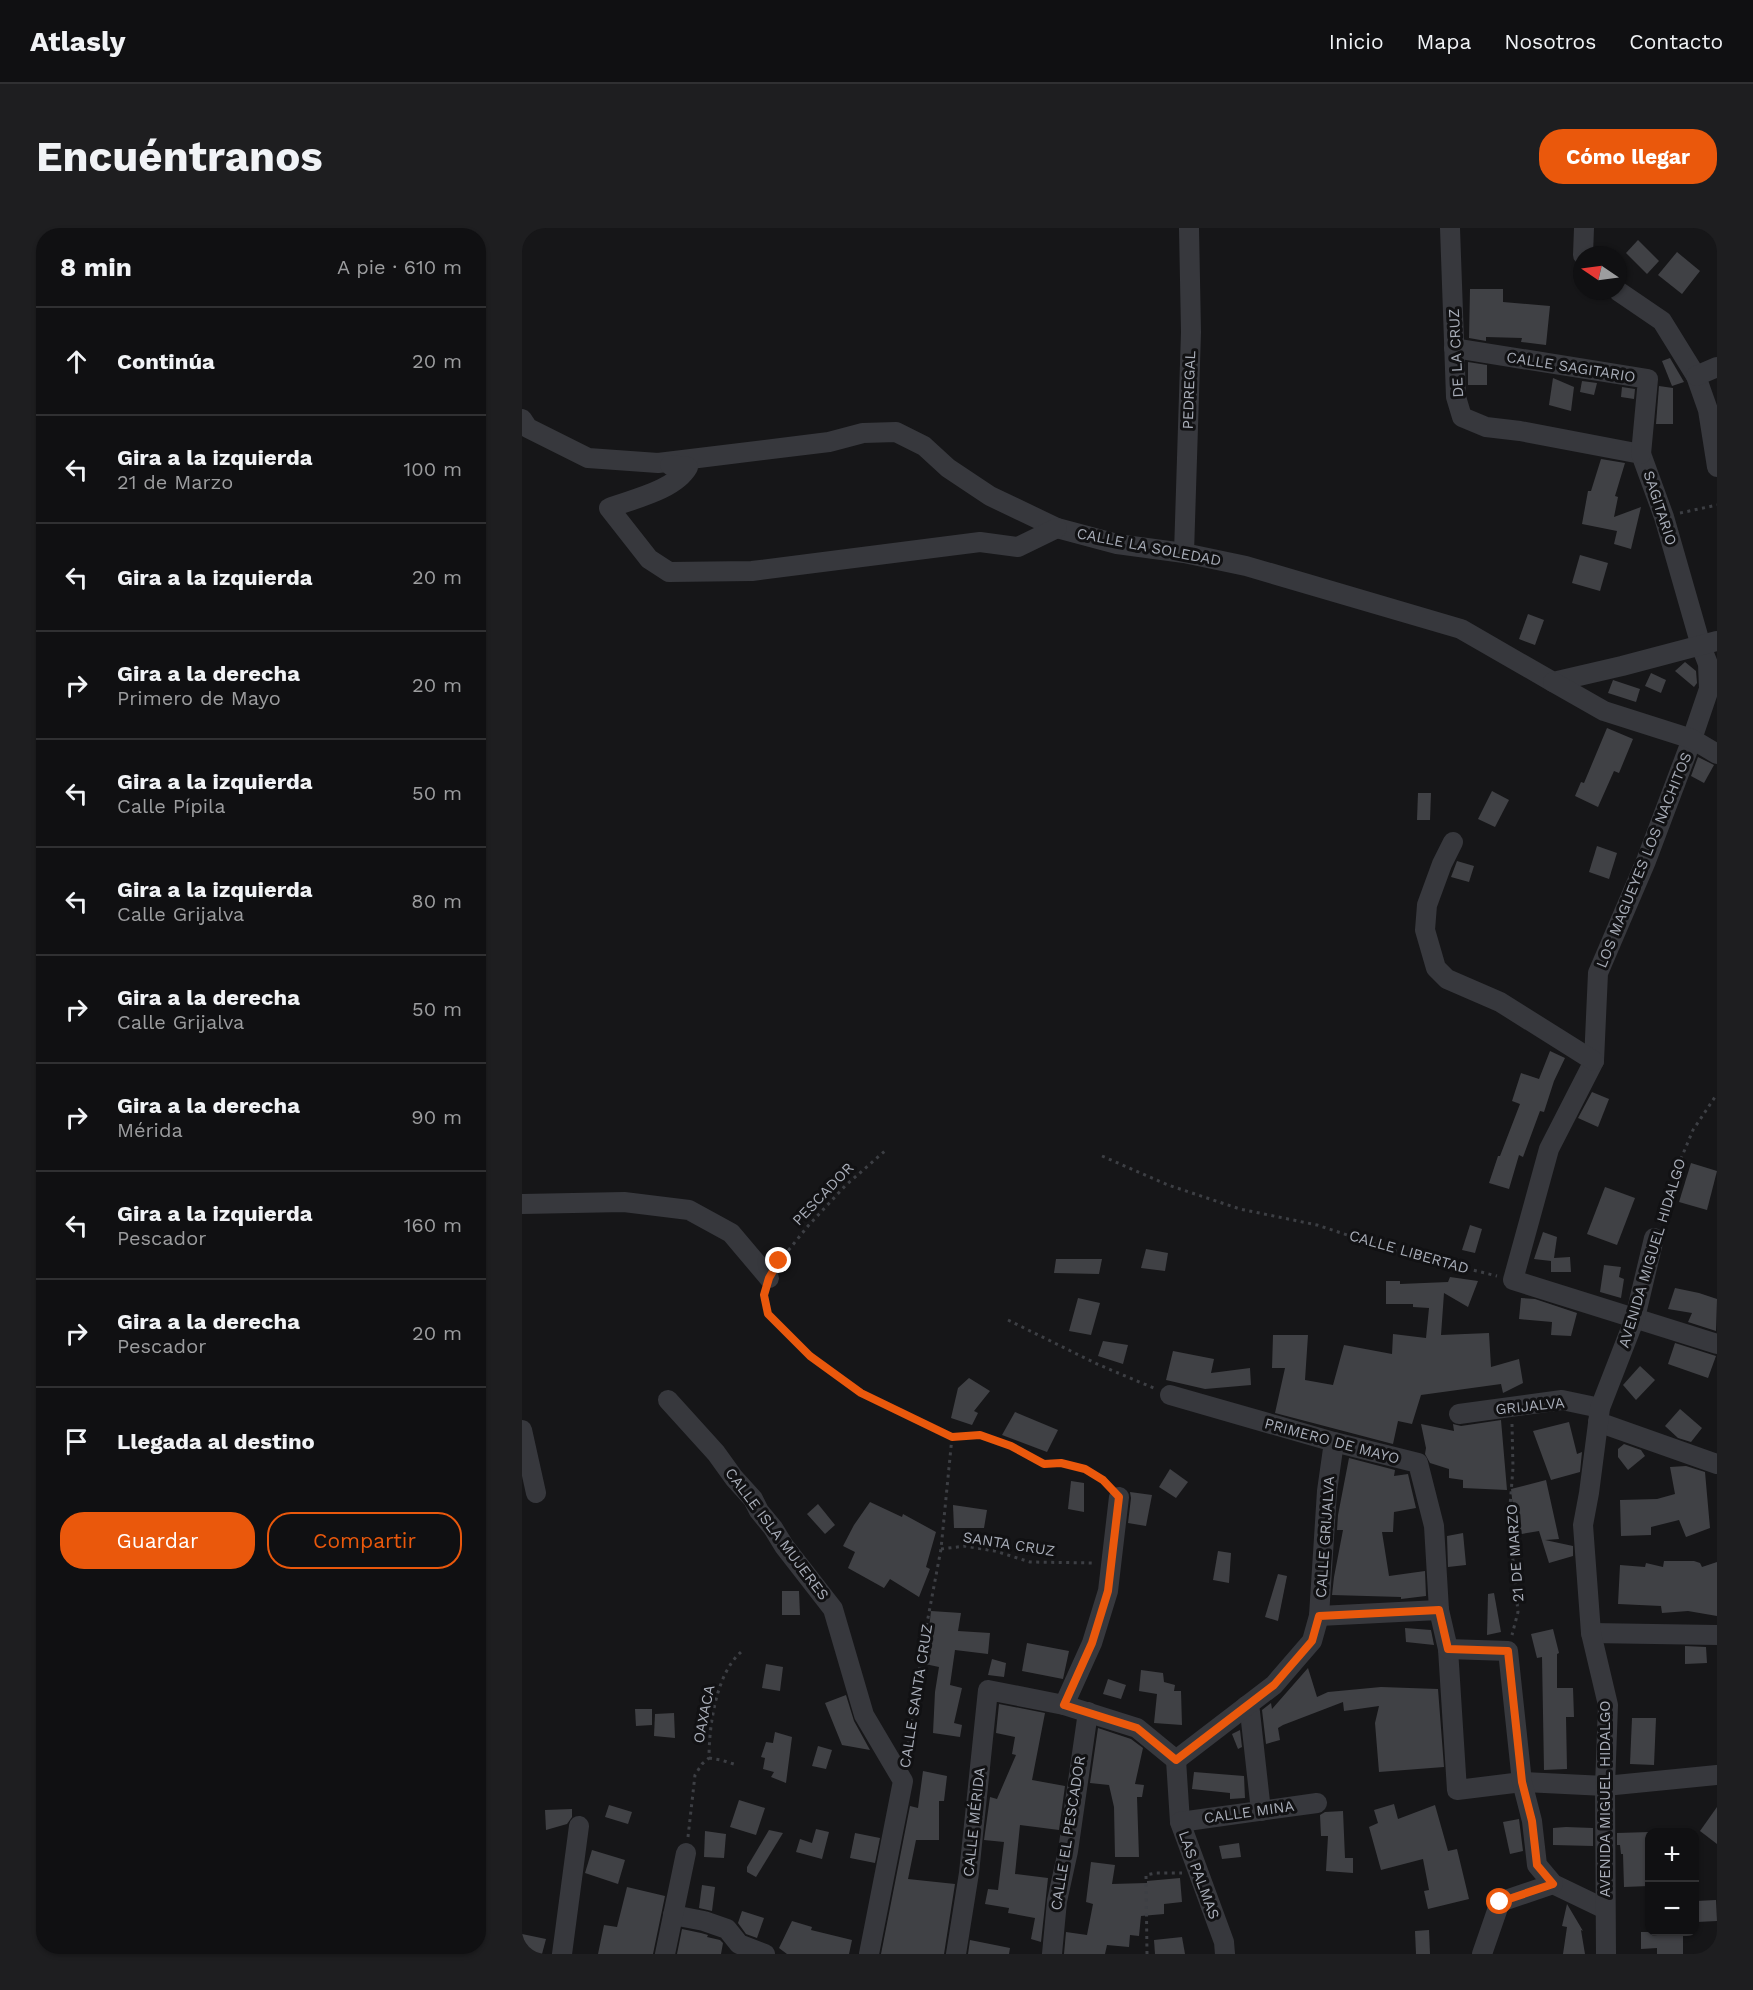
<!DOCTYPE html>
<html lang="es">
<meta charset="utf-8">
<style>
body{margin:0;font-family:"Work Sans",sans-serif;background:#1e1e20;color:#f1f3f6}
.controls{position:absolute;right:18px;bottom:18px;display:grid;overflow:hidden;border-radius:12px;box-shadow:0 2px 4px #0004}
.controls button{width:54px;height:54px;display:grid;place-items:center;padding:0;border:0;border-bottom:2px solid #303032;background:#101012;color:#f1f3f6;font:30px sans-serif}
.compass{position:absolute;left:1051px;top:18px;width:54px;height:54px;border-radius:50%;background:#101012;box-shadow:0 2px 4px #0004;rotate:283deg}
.stop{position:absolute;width:18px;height:18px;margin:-14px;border:4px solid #ea580c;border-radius:50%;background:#fff}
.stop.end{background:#ea580c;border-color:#fff;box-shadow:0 2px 6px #0008}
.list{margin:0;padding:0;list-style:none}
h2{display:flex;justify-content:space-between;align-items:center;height:78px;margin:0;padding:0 24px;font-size:26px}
h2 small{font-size:20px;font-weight:400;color:#9c9d9f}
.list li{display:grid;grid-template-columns:39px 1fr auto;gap:18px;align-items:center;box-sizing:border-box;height:108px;padding:0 24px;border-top:2px solid #303032}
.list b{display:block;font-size:22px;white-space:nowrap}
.list p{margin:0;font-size:20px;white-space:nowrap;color:#9c9d9f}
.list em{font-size:20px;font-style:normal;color:#9c9d9f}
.actions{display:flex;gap:12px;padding:18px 24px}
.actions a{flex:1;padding:14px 0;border:2px solid #ea580c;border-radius:24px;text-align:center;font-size:21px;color:#ea580c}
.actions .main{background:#ea580c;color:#fff}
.icon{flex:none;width:33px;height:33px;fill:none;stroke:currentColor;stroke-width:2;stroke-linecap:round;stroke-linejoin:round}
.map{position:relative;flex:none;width:1195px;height:1726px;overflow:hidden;border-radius:24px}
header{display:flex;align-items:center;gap:36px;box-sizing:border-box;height:84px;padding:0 30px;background:#101012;border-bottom:2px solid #303032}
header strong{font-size:28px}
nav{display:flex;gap:33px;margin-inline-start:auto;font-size:21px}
.intro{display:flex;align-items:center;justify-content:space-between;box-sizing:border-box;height:144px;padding:0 36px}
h1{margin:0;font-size:42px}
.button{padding:15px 27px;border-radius:24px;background:#ea580c;color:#fff;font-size:21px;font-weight:700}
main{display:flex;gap:36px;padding:0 36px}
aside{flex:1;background:#101012;border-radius:24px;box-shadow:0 2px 4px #0004}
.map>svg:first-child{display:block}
.building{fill:#404145}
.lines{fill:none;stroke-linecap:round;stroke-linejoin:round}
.path{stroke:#3d3f44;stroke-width:3;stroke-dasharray:3 4.5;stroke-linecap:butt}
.minor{stroke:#37383d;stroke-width:20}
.route{stroke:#ea580c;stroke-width:8}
.labels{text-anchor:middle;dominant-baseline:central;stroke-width:6;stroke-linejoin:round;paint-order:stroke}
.street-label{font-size:15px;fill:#a8adb8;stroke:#111113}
</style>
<header>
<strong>Atlasly</strong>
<nav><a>Inicio</a><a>Mapa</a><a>Nosotros</a><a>Contacto</a></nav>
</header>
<div class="intro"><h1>Encuéntranos</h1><a class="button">Cómo llegar</a></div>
<main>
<aside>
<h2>8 min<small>A pie · 610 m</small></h2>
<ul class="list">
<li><svg class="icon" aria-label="ahead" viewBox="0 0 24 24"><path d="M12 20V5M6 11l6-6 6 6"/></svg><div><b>Continúa</b></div><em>20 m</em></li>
<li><svg class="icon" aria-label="left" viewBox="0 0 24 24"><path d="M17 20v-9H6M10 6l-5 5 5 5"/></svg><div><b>Gira a la izquierda</b><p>21 de Marzo</p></div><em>100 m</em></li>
<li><svg class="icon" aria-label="left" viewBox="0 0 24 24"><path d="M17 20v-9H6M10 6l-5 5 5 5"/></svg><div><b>Gira a la izquierda</b></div><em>20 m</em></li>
<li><svg class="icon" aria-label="right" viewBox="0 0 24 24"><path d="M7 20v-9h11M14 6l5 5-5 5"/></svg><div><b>Gira a la derecha</b><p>Primero de Mayo</p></div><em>20 m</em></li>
<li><svg class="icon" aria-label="left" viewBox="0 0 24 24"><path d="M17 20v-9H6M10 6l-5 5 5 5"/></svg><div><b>Gira a la izquierda</b><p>Calle Pípila</p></div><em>50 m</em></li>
<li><svg class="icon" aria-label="left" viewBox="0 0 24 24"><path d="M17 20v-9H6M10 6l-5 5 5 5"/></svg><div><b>Gira a la izquierda</b><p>Calle Grijalva</p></div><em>80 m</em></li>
<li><svg class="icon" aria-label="right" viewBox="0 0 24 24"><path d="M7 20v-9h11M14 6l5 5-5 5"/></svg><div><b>Gira a la derecha</b><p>Calle Grijalva</p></div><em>50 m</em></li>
<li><svg class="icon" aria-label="right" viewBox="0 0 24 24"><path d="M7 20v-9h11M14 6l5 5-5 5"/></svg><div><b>Gira a la derecha</b><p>Mérida</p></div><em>90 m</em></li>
<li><svg class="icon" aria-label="left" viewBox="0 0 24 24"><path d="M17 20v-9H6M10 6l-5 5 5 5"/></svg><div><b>Gira a la izquierda</b><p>Pescador</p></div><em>160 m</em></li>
<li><svg class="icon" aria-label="right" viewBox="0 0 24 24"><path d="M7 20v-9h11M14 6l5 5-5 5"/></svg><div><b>Gira a la derecha</b><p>Pescador</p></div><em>20 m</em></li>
<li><svg class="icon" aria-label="arrive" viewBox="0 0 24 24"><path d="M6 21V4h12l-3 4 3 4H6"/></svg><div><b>Llegada al destino</b></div></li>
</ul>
<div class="actions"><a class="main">Guardar</a><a>Compartir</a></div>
</aside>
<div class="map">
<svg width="1195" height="1726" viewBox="0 0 1195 1726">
<rect width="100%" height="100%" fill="#161618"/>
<g class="building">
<path d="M1116 12 1137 33 1125 46 1104 25Z"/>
<path d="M1155 24 1178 43 1160 66 1136 47Z"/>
<path d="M948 61H981V74L1028 78 1024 117 999 114 1000 110 964 109V113L947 110Z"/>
<path d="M1148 130 1162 154 1150 158 1140 133Z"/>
<path d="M946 134 965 137V157H946Z"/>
<path d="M1031 150 1052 159 1049 183 1027 177Z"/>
<path d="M1060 153 1075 155 1072 167 1058 164Z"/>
<path d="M1137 158 1151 160V196H1134Z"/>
<path d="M1100 159 1113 161 1112 171 1099 169Z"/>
<path d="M1079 231 1103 235 1093 268 1096 269 1092 289 1119 279 1109 321 1092 316 1095 303 1060 296 1066 263H1069Z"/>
<path d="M1058 327 1086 335 1078 363 1050 355Z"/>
<path d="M1006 386 1022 392 1013 417 997 411Z"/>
<path d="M1163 434 1174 443 1175 455 1172 459 1153 443Z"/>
<path d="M1129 445 1144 452 1139 465 1123 458Z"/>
<path d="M1091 452 1118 461 1114 474 1086 465Z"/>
<path d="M1085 500 1111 511 1097 545 1092 543 1076 579 1053 568 1059 554 1062 555Z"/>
<path d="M1176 529 1192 537 1182 555 1169 548Z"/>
<path d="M970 563 987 572 973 599 956 591Z"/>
<path d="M896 565H909L908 592H895Z"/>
<path d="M1075 618 1095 625 1087 651 1067 644Z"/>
<path d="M935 633 952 638 947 654 929 649Z"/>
<path d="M1028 823 1043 830 1032 853 1022 884 1018 883 1001 929 997 927 987 961 967 955 976 928H978L998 876 990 873 999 845 1017 851Z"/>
<path d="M1070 864 1087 871 1076 899 1056 890Z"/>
<path d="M1169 935 1195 943 1185 982 1157 974Z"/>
<path d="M1083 959 1113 970 1095 1017 1065 1006Z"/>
<path d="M948 997 960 1001 953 1025 940 1022Z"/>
<path d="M1021 1004 1035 1009 1032 1030 1048 1029 1049 1044H1029V1033L1012 1031Z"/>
<path d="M624 1021 646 1025 643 1043 619 1040Z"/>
<path d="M534 1031H580L577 1046 532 1045Z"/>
<path d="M1082 1037 1099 1039 1097 1049 1102 1051 1099 1070 1078 1064Z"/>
<path d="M928 1049 956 1053 946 1079 922 1065 919 1107 967 1105 969 1139 997 1131 1001 1155 981 1165 979 1156 899 1167 890 1196 876 1193 871 1216 753 1185 763 1140H750L751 1107H786L783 1152 811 1157 822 1117 870 1126 871 1106 904 1110 907 1080 891 1079V1076H864V1053H878V1056L926 1054Z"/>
<path d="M1153 1060 1177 1065 1195 1071 1194 1103 1166 1094 1170 1085 1146 1081Z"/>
<path d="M556 1070 578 1075 569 1107 547 1103Z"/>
<path d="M999 1070 1013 1071 1055 1085 1049 1108 1029 1107 1030 1094 997 1091Z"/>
<path d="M581 1113 606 1117 601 1136 576 1128Z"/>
<path d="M1153 1115 1194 1128 1186 1150 1146 1136Z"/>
<path d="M651 1123 692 1131 689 1145 728 1140 729 1157 683 1161 644 1152Z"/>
<path d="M1118 1138 1133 1152 1114 1172 1101 1157Z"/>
<path d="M447 1150 468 1163 452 1183 456 1185 450 1197 429 1190 436 1160Z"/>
<path d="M1158 1181 1180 1200 1169 1214 1156 1210 1143 1198Z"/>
<path d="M493 1184 536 1202 525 1224 480 1207Z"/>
<path d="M979 1192 985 1262 941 1260V1252L927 1250V1241L908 1235 903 1226 904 1220 899 1196 932 1203 931 1196 939 1198Z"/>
<path d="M1047 1194 1055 1226 1060 1224 1058 1244 1029 1252 1011 1203Z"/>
<path d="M1102 1216 1119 1222 1123 1228 1106 1242 1096 1229V1221Z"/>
<path d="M827 1230 873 1242 872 1248 886 1246 894 1280 872 1284 871 1304H860L867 1348 903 1343 904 1368 879 1371V1369L810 1367 812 1349 821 1302H815L816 1287Z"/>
<path d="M1164 1238 1183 1244 1188 1300 1164 1309 1157 1292 1129 1299V1307L1099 1308 1098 1272 1135 1271 1153 1266 1148 1239Z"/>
<path d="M648 1241 666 1254 654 1270 637 1259Z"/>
<path d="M1024 1252 1037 1311 1023 1312 1051 1318V1328L1027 1335 1017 1303 994 1307 989 1261Z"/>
<path d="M549 1253 562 1255V1284L546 1281Z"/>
<path d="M608 1264 630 1267 624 1298 606 1295 609 1270Z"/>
<path d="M348 1274 380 1289 381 1286 414 1304 404 1339 408 1341 397 1369 368 1351 362 1360 326 1340 333 1324 321 1318 332 1297Z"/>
<path d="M296 1276 313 1297 303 1306 285 1286Z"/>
<path d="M431 1277 465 1282 462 1300H432Z"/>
<path d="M941 1305 944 1337 926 1339 925 1308Z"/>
<path d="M696 1323 709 1325 707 1355 691 1352Z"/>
<path d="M1142 1333H1172L1178 1335 1180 1339 1195 1334V1388L1166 1383 1140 1385 1139 1378 1096 1376 1098 1337 1123 1339 1124 1335 1141 1339Z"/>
<path d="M756 1346 765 1348 756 1393 743 1389Z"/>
<path d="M260 1363H277L278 1387H260Z"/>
<path d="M972 1365 979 1404 965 1407 966 1366Z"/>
<path d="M409 1383 439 1385 436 1403 468 1405 466 1426 433 1422 428 1457 440 1460 432 1495 440 1497 438 1509 411 1505 413 1464 417 1439 403 1436Z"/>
<path d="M883 1400 909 1402 912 1417 884 1414Z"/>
<path d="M1031 1401 1037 1425 1035 1426V1460H1051L1052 1489H1044L1045 1541 1022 1542 1020 1429 1015 1430 1009 1406Z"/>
<path d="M505 1415 547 1423 541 1451 500 1443Z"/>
<path d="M1163 1418 1184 1419 1185 1435 1163 1436Z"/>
<path d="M470 1431 484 1435 482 1449 466 1447Z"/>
<path d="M244 1436 261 1439 258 1463 240 1460Z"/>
<path d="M786 1440 795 1469 806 1464 859 1459 916 1461 922 1539 857 1544 853 1495 857 1478 822 1483 821 1474 761 1497 756 1500 758 1512 744 1516 740 1482 749 1475 750 1481Z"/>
<path d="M619 1442 641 1445 642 1454 653 1457 652 1463H659L660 1497 632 1495 635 1466 617 1463Z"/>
<path d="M586 1451 604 1457 599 1471 581 1466Z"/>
<path d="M324 1467 332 1493 348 1522 320 1517 303 1475Z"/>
<path d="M477 1476 523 1485 510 1552 543 1558 537 1602 498 1597 493 1646 526 1650 519 1714 509 1711 513 1690 486 1685 487 1680 463 1676 466 1661 476 1662 482 1614 462 1612 468 1569 475 1571 494 1527 490 1526 493 1509 474 1505Z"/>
<path d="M113 1481H130V1497L114 1498Z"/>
<path d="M152 1485 153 1510 132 1508 133 1486Z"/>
<path d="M1110 1490H1134L1132 1537 1108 1536Z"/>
<path d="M576 1500 609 1511 621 1520 613 1556 622 1557 620 1569H615L617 1629H593L592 1579 587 1557 568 1555Z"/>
<path d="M718 1502 720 1519 716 1521 710 1506Z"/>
<path d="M253 1504 270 1509 264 1555 249 1549 252 1544 241 1541 243 1530 239 1529 244 1514 251 1515Z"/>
<path d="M296 1518 310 1522 304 1541 290 1538Z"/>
<path d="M401 1543 425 1548 422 1573H417V1612H394L386 1651 433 1656 422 1726H359L388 1578 396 1580Z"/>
<path d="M672 1544 722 1548 723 1570 708 1571V1565L670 1561Z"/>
<path d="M217 1572 243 1580 234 1607 208 1599Z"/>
<path d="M872 1576 876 1591 913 1577 926 1623 935 1621 947 1671 906 1681 902 1663 907 1662 901 1631 859 1642 847 1599 856 1595 852 1582Z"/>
<path d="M87 1577 110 1584 106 1596 83 1589Z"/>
<path d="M1195 1579V1616L1178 1603Z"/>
<path d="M50 1581V1589L45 1596 24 1602 23 1582Z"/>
<path d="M821 1583 823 1630H831V1645L804 1643 806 1608H799L798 1587 803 1584Z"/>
<path d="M997 1591 1001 1623 988 1626 981 1594Z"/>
<path d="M1044 1599 1071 1600V1618L1031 1617V1600Z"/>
<path d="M294 1601 307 1604 300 1631 274 1624 278 1611 290 1615Z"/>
<path d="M247 1602 261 1605 234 1649 225 1644V1639Z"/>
<path d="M183 1603 204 1606 202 1630 182 1629Z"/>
<path d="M1128 1604 1127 1658 1102 1659 1101 1626H1099L1098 1617H1095V1605Z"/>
<path d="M333 1605 358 1610 353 1635 328 1630Z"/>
<path d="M717 1615 719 1629 700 1631 697 1618Z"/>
<path d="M70 1622 103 1632 96 1656 63 1645Z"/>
<path d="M569 1634 593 1637 590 1656 625 1655V1653L658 1650 660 1674 642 1676V1686L619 1688 617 1708 608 1707 607 1719 585 1717 583 1726H542L544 1704 565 1707 571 1676 564 1674Z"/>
<path d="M180 1657 193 1659 190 1683 177 1680Z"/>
<path d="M105 1659 143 1668 131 1726H76L82 1697 95 1699Z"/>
<path d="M1194 1672 1195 1693 1175 1694 1174 1673Z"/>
<path d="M1045 1676 1061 1703 1059 1702 1063 1726H1041L1045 1699 1040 1698Z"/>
<path d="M220 1683 242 1690 235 1710 224 1706 216 1695Z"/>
<path d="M270 1693 290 1699 289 1702 330 1712 327 1726H265L257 1720Z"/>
<path d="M160 1701 179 1705 186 1707 185 1709 198 1712 201 1715 199 1726H155Z"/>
<path d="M907 1702 908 1726H894L893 1703Z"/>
<path d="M1119 1704H1161V1726H1135V1720L1119 1721Z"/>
<path d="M0 1706 24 1711 20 1726H0Z"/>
<path d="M660 1709 663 1726H633L632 1712Z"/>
<path d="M448 1712 488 1720 487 1726H446Z"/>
</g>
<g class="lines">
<g class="path">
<path d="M1158 285 1195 277"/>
<path d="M580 928 646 957 718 981 795 997 874 1023 975 1048"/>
<path d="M1137 995 1153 945 1171 902 1195 866"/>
<path d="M257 1034 286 998 323 958 364 922"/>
<path d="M242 1067 246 1086 288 1128 339 1165 430 1209 458 1207 489 1218 522 1236 539 1235 563 1241 585 1256"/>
<path d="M486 1092 575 1136 634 1161"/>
<path d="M990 1196 991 1240 987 1291 996 1384 990 1407"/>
<path d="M419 1321 443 1318 473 1323 508 1334 571 1335"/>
<path d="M385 1524 402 1411 419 1321 430 1209"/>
<path d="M187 1530 199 1532 215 1537"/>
<path d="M166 1609 173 1547 180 1536 187 1530C187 1498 194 1446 219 1424"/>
<path d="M625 1726 624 1647 634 1645H660"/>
</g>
<g class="minor">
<path d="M928 0 934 169 940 189 964 199 998 203 1119 226 1142 289 1179 418 1186 436 1187 461 1170 511 1124 633 1076 745 1072 833 1027 921 991 1052 1195 1116"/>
<path d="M1061 27 1062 0"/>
<path d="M1096 63 1140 93 1174 148 1186 182 1195 239"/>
<path d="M932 120 1126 151 1119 226"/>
<path d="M1174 148 1195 139"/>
<path d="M0 191 6 200 66 230 136 235 307 214 341 205 374 204 402 218 426 240 468 268 535 300 595 316 662 325 724 338 939 401 1031 454 1100 438 1195 413"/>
<path d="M148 237 166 239C153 262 111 271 87 280L127 331 147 344 230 343 458 314 496 319 535 300"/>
<path d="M662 325 669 104 667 0"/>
<path d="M1031 454 1082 483 1170 511 1195 526"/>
<path d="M931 614 920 636 905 677 903 702 914 740 925 751 978 774 1072 833"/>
<path d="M0 976 102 974 167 982 209 1005 247 1050"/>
<path d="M648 1167 812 1214 896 1235 912 1298 917 1382 926 1421 935 1562 1000 1554 1083 1558 1195 1547"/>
<path d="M146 1172 194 1225 212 1250 231 1271 237 1283 251 1300 262 1318 311 1381 342 1487 381 1553 347 1726"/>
<path d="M937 1186 1040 1172 1078 1180"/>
<path d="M1076 1194 1195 1236"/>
<path d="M0 1202 14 1265"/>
<path d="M797 1388 917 1382"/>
<path d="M1069 1405 1195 1407"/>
<path d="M926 1421 986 1423 1000 1554 1010 1593 1015 1637 1031 1656 1083 1681"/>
<path d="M542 1477 570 1415 586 1363 597 1269"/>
<path d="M724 1478 728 1484 739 1583"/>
<path d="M654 1532 658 1594 702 1714 703 1726"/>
<path d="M658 1594 795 1575"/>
<path d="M151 1687 182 1693 205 1701 217 1716 243 1726"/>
<path d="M40 1726 57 1598"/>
<path d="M143 1726 164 1625"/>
<path d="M434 1726 447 1645 466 1462 542 1477 615 1500 654 1532 752 1457 790 1413 797 1388 805 1263 812 1214"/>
<path d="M530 1726 535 1673 546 1623 566 1484"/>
<path d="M960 1726 978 1674 1031 1656"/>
<path d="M1084 1726 1083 1558 1086 1477 1069 1405 1061 1297 1067 1265 1078 1180 1113 1090 1132 1010"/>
</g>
</g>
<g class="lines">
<path class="route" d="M257 1033 247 1050 242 1067 246 1086 288 1128 339 1165 430 1209 458 1207 489 1218 522 1236 539 1235 563 1241 581 1252 597 1269 586 1363 570 1415 542 1477 615 1500 654 1532 752 1457 790 1413 797 1388 917 1382 926 1421 986 1423 1000 1554 1010 1593 1015 1637 1031 1656 978 1674"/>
</g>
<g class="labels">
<g class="street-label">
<text transform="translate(934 125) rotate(-93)">DE LA CRUZ</text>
<text transform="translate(1049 139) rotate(9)">CALLE SAGITARIO</text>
<text transform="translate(667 162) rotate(-88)">PEDREGAL</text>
<text transform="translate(1138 280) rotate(72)">SAGITARIO</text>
<text transform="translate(627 319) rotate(11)">CALLE LA SOLEDAD</text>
<text transform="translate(1122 632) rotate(-68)">LOS MAGUEYES LOS NACHITOS</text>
<text transform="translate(301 966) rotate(-46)">PESCADOR</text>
<text transform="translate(887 1024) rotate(16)">CALLE LIBERTAD</text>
<text transform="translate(1130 1025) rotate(-73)">AVENIDA MIGUEL HIDALGO</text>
<text transform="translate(1008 1178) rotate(-6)">GRIJALVA</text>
<text transform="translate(810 1213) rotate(15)">PRIMERO DE MAYO</text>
<text transform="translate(255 1306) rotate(53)">CALLE ISLA MUJERES</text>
<text transform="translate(803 1309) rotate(-86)">CALLE GRIJALVA</text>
<text transform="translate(487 1316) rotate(9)">SANTA CRUZ</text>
<text transform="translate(993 1325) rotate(-94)">21 DE MARZO</text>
<text transform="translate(394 1468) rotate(-81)">CALLE SANTA CRUZ</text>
<text transform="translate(182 1486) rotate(-79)">OAXACA</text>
<text transform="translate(1083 1571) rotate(-90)">AVENIDA MIGUEL HIDALGO</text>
<text transform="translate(727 1584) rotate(-8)">CALLE MINA</text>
<text transform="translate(452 1594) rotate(-84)">CALLE MÉRIDA</text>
<text transform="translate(546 1605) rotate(-81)">CALLE EL PESCADOR</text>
<text transform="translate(677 1647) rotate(70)">LAS PALMAS</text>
</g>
</g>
</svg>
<div class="controls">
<button>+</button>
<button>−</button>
</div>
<svg class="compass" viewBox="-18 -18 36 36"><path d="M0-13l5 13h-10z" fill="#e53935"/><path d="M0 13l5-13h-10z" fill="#9c9d9f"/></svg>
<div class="stop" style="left:978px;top:1674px"></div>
<div class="stop end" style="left:257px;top:1033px"></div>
</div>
</main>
